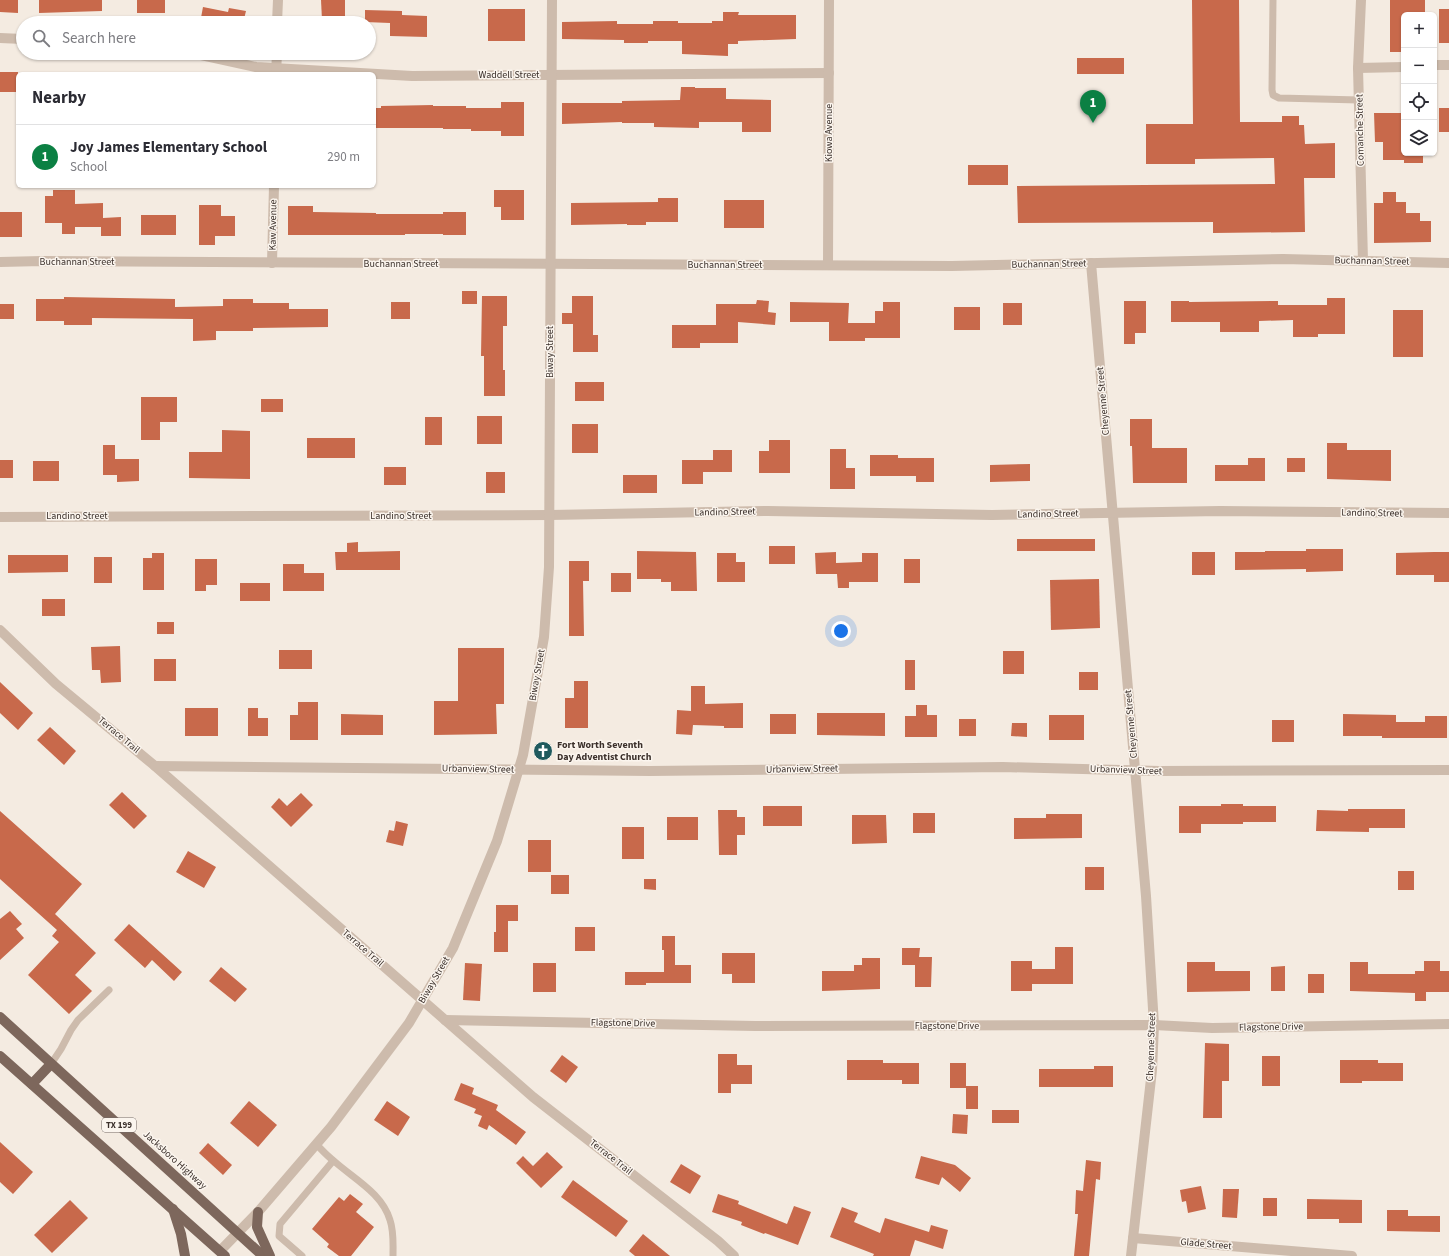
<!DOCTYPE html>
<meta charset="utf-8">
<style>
body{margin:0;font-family:"Source Sans 3",sans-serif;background:#f2f2f3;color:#2b2b33}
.controls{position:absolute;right:12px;top:12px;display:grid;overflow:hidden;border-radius:6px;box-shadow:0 1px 3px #0004}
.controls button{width:36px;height:36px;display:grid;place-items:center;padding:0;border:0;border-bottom:1px solid #e1e1e2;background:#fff;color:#2b2b33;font:20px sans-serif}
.you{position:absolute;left:841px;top:631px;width:14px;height:14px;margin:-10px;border:3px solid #fff;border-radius:50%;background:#1a73e8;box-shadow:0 0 0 6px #1a73e833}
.badge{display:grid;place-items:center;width:26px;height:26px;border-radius:50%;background:#0b8043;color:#fff;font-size:13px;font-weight:700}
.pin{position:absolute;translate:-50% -33px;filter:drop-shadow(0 1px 2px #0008)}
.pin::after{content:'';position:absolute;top:21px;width:14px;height:12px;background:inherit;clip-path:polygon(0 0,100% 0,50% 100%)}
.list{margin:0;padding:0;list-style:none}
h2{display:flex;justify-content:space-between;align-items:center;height:52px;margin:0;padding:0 16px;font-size:17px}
h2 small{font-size:13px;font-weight:400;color:#7c7c81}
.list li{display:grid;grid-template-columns:26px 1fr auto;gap:12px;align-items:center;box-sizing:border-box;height:64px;padding:0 16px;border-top:1px solid #e1e1e2}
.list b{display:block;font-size:15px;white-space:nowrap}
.list p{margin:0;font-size:13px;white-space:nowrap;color:#7c7c81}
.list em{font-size:13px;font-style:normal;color:#7c7c81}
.icon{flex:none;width:22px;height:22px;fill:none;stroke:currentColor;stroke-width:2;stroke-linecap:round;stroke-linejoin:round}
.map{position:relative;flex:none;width:1449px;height:1256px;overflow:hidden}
.search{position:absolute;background:#fff;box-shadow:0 1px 3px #0004;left:16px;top:16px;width:360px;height:44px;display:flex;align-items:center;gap:10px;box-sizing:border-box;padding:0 14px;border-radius:22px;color:#7c7c81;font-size:15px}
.panel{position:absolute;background:#fff;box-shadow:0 1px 3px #0004;left:16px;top:72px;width:360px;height:116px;border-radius:6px}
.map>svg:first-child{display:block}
.building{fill:#c8694b}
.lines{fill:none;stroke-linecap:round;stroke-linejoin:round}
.service{stroke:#cdbbac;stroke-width:7}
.minor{stroke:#cdbbac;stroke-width:10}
.tertiary{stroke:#cdbbac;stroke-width:10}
.primary{stroke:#7d675c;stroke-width:10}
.labels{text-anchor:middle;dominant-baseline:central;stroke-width:3;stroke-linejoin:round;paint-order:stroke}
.shield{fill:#fbf5ee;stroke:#756b66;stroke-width:1}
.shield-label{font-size:9px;font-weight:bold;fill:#3b302b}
.street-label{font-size:10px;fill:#3b302b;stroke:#fbf5ee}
.poi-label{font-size:10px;font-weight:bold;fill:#3b302b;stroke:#fbf5ee;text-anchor:start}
</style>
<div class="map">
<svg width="1449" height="1256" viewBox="0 0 1449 1256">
<rect width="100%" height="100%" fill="#f4ebe1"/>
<g class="building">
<path d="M0 0H18V13L0 12Z"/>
<path d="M39 0H102V11L39 13Z"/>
<rect x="137" y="0" width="28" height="13"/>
<path d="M321 0H345V19L322 20Z"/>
<path d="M1192 0H1239L1240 122H1282V116H1299V125H1304L1305 144 1335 143V178H1304L1305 232 1213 233V222L1018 223 1017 186 1275 184 1274 158 1195 159V164H1146V124H1193Z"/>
<path d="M1390 0H1425V15H1404V52H1390Z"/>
<path d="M203 7 228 12 229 8 246 11 243 23H200Z"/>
<rect x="488" y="9" width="37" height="32"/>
<rect x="1439" y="9" width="10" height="34"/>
<path d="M365 10 402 11V15L427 16V37L390 36V23L365 22Z"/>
<path d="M723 12H739L738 15H796V39L738 41V44H728V56L682 54V41H648V43H624V40L562 39V22L617 21V24H653V21H678V23H712V21H723Z"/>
<rect x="1077" y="58" width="47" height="16"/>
<rect x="0" y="72" width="18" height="20"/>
<path d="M681 87H695V88H726V99L771 100V132H742V122H699V128L654 127V123H622V122L562 124V103H622V101L680 100Z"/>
<path d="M501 102H524V136H501V131H471V129H443V128H374V108H381V106L433 105V106H466V108H501Z"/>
<rect x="1439" y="108" width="10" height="24"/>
<path d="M1374 113H1404V153H1423V163H1404V160H1383V142H1375Z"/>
<rect x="968" y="165" width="40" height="20"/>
<path d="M53 190H75V204L103 203V218L121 217V236H101V227H75V234H62V223H45V196H53Z"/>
<path d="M494 190H524V220H501V207H494Z"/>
<path d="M1383 192H1396V202H1406V213H1420V221H1431V242L1374 243V203H1383Z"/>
<path d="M658 198H678V222H646V225H627V224L571 225V203L658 202Z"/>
<rect x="724" y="200" width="40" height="28"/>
<path d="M199 205H221V216H235V236H215V245H199Z"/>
<path d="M288 206H313V212L376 213V214H443V212H466V235H443V234H405V235H288Z"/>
<rect x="0" y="212" width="22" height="25"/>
<rect x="141" y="215" width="35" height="20"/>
<rect x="462" y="291" width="15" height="13"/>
<path d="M482 296H507V326H503V370H505V396H484V356H481Z"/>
<path d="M572 296H593V335H598V352H573V324H562V313H572Z"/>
<path d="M64 297 175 299V307L223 306V299H253V303H289V309H328V327L253 328V331H216V340L193 341V319L92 318V325H64V321H36V299H64Z"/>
<path d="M1327 298H1345V334H1318V337H1293V320L1259 321V332H1220V322H1171V301H1189V302L1278 301V305H1327Z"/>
<path d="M757 300 769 301 768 312 776 313 775 325 738 322V343H700V348H672V325H716V304H756Z"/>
<path d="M1124 301H1146V333H1135V344H1124Z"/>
<rect x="391" y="302" width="19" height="17"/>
<path d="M790 302 849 303 848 323H875V311H883V302H900V338H865V341H829V322H790Z"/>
<rect x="1003" y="303" width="19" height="22"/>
<rect x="0" y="304" width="14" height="15"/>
<rect x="954" y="307" width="26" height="23"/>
<rect x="1393" y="310" width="30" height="47"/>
<rect x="575" y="382" width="29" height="19"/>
<path d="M141 397H177V422H160V440H141Z"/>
<rect x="261" y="399" width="22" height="13"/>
<rect x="477" y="416" width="25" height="28"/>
<rect x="425" y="417" width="17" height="28"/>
<path d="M1130 419H1152V448H1187V483H1133L1132 446H1130Z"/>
<rect x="572" y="424" width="26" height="29"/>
<path d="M222 430 250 431V479L189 478V452H222Z"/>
<rect x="307" y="438" width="48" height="20"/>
<path d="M769 440H790V473H759V451H769Z"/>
<path d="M1327 443H1347V450H1391V481L1327 479Z"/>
<path d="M103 445H115V459H139V481L117 482V475H103Z"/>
<path d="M830 449H846V468H855V489H830Z"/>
<path d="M713 450H732V472H703V484H682V460H713Z"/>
<path d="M870 455H898V458H934V482H916V476H870Z"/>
<path d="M1248 458H1265V481H1215V465H1248Z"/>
<rect x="1287" y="458" width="18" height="14"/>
<rect x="0" y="460" width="13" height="18"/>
<rect x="33" y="461" width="26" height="20"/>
<path d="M1030 464V481L990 482V465Z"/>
<rect x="384" y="467" width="22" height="18"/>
<rect x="486" y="472" width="19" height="21"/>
<rect x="623" y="475" width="34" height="18"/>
<rect x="1017" y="539" width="78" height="12"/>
<path d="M358 542V552L400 551V570H336L335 552H347V543Z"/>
<rect x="769" y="546" width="26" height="18"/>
<path d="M1306 549H1343V571L1306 572V569L1235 570V552H1265V551H1306Z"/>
<path d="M637 551 696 552 697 591H671V582H661V579H637Z"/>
<path d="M836 552V563L862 562V553H878V582H849V588H838L837 574H816L815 553Z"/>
<rect x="1192" y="552" width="23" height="23"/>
<path d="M1434 552H1449V582H1434V575H1396V553Z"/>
<path d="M152 553H164V590H143V558H152Z"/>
<path d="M717 553H736V562H745V582H717Z"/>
<path d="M8 555H68V572L8 573Z"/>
<rect x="94" y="557" width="18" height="26"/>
<path d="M195 559H217V585H206V591H195Z"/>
<rect x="904" y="559" width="16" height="24"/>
<path d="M569 561H589V581H583L584 636H569Z"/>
<path d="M283 564H304V573H324V591H283Z"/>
<rect x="611" y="573" width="20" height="19"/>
<path d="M1099 579 1100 628 1051 630 1050 580Z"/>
<rect x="240" y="583" width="30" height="18"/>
<rect x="42" y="599" width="23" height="17"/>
<rect x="157" y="622" width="17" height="12"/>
<path d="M120 646 121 682 101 683 100 670H92L91 647Z"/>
<path d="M458 648H504V704H496L497 734 434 735V701H458Z"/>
<rect x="279" y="650" width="33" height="19"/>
<rect x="1003" y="651" width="21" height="23"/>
<rect x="154" y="659" width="22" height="22"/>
<rect x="905" y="660" width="10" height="30"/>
<rect x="1079" y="672" width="19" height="18"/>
<path d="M574 681H588V728H565V698H574Z"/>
<path d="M0 682 33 713 18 730 0 713Z"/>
<path d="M691 686H705V704L743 703V728H724V726L693 725 692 735 676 734 677 710 691 711Z"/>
<path d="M298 702H318V740H290V715H298Z"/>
<path d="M916 705H927V715H937V737H905V716H916Z"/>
<rect x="185" y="708" width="33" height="28"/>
<path d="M248 708H258V718H268V736H248Z"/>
<path d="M817 713H885V736L817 735Z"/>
<path d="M341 714 383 715V735H341Z"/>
<rect x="770" y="714" width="26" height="20"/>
<path d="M1343 714 1396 715V722H1425V716H1447V738H1382V736H1343Z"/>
<rect x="1049" y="715" width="35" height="25"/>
<rect x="959" y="719" width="17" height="17"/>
<rect x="1272" y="720" width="22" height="22"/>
<path d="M1012 723H1027V737L1011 736Z"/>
<path d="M50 727 76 751 64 765 37 740Z"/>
<path d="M122 792 147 816 134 829 109 805Z"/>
<path d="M301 793 313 805 291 827 271 807 279 798 287 806Z"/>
<path d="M1221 804H1243V806H1276V822H1243V824H1201V833H1179V806H1221Z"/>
<rect x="763" y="806" width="39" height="20"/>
<path d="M1348 809H1405V828H1369V832L1316 831 1317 810 1348 811Z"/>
<path d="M718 810H737V817H745V835H737V855H719Z"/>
<path d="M0 811 82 884 55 914 96 953 75 975 92 991 69 1014 28 975 59 942 52 936 57 930 0 879Z"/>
<rect x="913" y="813" width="22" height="20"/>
<path d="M1046 814H1082V838L1014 839V818H1046Z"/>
<path d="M852 815H886L887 843 852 844Z"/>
<rect x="667" y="817" width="31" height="23"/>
<path d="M396 821 408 824 403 846 386 842 389 830 394 831Z"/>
<rect x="622" y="827" width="22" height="32"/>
<rect x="528" y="840" width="23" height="32"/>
<path d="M188 851 216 867 204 888 176 872Z"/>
<rect x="1085" y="867" width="19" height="23"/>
<rect x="1398" y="871" width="16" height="19"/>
<rect x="551" y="875" width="18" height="19"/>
<path d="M644 879H656V890L644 889Z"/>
<path d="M496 905H518V921H508V952H494V932H496Z"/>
<path d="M10 911 22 924 16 929 24 938 0 960V919Z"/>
<path d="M129 924 182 972 174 981 152 960 145 968 114 940Z"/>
<rect x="575" y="927" width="20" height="24"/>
<path d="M662 936H675V965H691V983H646V985H625V972H664V950H662Z"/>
<path d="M1055 947H1073V984H1032V991H1011V961H1032V969H1055Z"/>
<path d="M902 948H920L919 957H932L931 987H915V965H902Z"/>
<path d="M722 953H755V983H732V974H722Z"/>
<path d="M862 958H880V989L822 991V971H854V965H862Z"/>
<path d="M1424 961H1440V971H1449V992H1426V1001H1415V993L1350 991V962H1368V974H1415V971H1424Z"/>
<path d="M1187 962H1215V971H1250V991L1187 992Z"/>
<path d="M465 963 482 964 480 1001 463 1000Z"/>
<rect x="533" y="963" width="23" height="29"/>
<path d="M1285 966V991H1271V967Z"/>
<path d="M221 967 247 989 235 1002 209 981Z"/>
<rect x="1308" y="974" width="16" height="19"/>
<path d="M1205 1043 1229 1044V1081H1222V1118H1203Z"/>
<path d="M718 1054H737V1065H752V1084H731V1093H718Z"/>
<path d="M562 1055 578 1067 566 1083 550 1071Z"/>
<rect x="1262" y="1056" width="18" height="30"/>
<path d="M847 1060H883V1063H919V1084H902V1080H847Z"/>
<path d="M1340 1060H1378V1063H1403V1081H1362V1083H1340Z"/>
<rect x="950" y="1063" width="16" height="25"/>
<path d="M1094 1066H1113V1087H1039V1069H1094Z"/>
<path d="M461 1083 474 1088 472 1094 498 1105 496 1110 526 1132 516 1145 489 1125 487 1130 478 1126 482 1116 474 1113 476 1109 454 1100Z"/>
<rect x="966" y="1086" width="12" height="23"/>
<path d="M249 1101 277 1125 258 1147 230 1123Z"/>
<path d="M387 1101 410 1117 398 1136 374 1120Z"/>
<rect x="992" y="1110" width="27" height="13"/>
<path d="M953 1114 968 1115 967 1134 952 1133Z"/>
<path d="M0 1142 33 1172 13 1194 0 1182Z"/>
<path d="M208 1143 232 1165 223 1175 199 1153Z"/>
<path d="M547 1152 563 1167 541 1188 516 1163 523 1156 533 1166Z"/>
<path d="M921 1156 955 1165 971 1178 960 1192 942 1177 939 1185 915 1178Z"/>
<path d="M1086 1160 1101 1162 1100 1180 1096 1179 1089 1256H1074L1078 1214H1075L1076 1190 1083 1191Z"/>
<path d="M681 1164 701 1176 690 1194 670 1182Z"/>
<path d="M573 1180 628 1221 616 1237 561 1197Z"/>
<path d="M1201 1186 1206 1209 1188 1213 1186 1201 1182 1202 1180 1190Z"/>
<path d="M1223 1189H1239L1237 1218 1222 1217Z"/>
<path d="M350 1194 363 1204 356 1212 374 1227 351 1256H339L327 1247 329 1244 312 1229 339 1197 344 1201Z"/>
<path d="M718 1194 739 1201 738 1204 787 1224 794 1206 811 1212 798 1245 765 1233 764 1234 741 1225 742 1222 712 1212Z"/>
<rect x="1263" y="1198" width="14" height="18"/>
<path d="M1307 1199 1362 1200V1223H1339V1219H1307Z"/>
<path d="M70 1200 88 1218 52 1253 34 1235Z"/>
<path d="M842 1207 858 1213 854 1222 880 1233 885 1218 929 1232 931 1225 948 1230 943 1249 915 1240 910 1256H873L874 1254 830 1237Z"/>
<path d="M1387 1210H1408V1216H1440V1232L1387 1231Z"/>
<path d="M643 1234 670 1256H635L629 1251Z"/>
</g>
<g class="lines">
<g class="service">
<path d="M1273 0 1272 90 1273 95 1279 98 1359 100"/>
<path d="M51 1064 61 1049 71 1030 78 1020 109 990"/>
<path d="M316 1144C322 1150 327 1156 334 1161 354 1179 382 1193 390 1220 394 1232 393 1243 393 1256"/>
<path d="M302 1256 279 1236 280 1224 333 1161"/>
</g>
<g class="minor">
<path d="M1361 0 1358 68 1363 261"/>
<path d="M277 23 278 0"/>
<path d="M0 38 23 39"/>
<path d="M192 53 256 67 412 76 829 73"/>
<path d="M1434 65H1449"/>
<path d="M1358 68 1404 67"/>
<path d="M276 74 277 53"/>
<path d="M0 262 42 261 952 266 1283 259 1449 263"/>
<path d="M272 263 274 186"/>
<path d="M1091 263 1146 896 1154 1025 1152 1070 1131 1256"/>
<path d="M828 265 829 0"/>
<path d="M0 517 550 515 768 511 992 515 1220 511 1449 513"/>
<path d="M0 630 56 684 155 766 533 1097 718 1241 734 1256"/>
<path d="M155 766 650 771 1003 767 1159 771 1449 770"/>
<path d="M445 1020 755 1026 1154 1025 1212 1028 1449 1024"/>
<path d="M1133 1238 1352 1256"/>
</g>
<path class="tertiary" d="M220 1251 258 1212 331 1127 409 1023 453 948 497 841 523 755 544 637 549 567 552 0"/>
<g class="primary">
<path d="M0 1017 263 1256"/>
<path d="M0 1056 225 1256"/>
<path d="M32 1084 51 1064"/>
<path d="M173 1209 181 1234 185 1256"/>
<path d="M258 1212 257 1227 270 1256"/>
</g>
</g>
<defs>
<symbol id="church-disc" viewBox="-11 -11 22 22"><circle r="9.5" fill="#1f5a5e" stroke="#fbf5ee"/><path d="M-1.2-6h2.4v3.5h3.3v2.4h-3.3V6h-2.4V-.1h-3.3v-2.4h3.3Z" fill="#fff"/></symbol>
</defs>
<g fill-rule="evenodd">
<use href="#church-disc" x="532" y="740" width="22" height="22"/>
</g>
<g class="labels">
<rect class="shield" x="102" y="1118" width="34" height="14" rx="3"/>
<g class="shield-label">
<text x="119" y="1125">TX 199</text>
</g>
<g class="street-label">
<text x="509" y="75">Waddell Street</text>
<text transform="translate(1360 130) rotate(-91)">Comanche Street</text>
<text transform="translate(829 133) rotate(-90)">Kiowa Avenue</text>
<text transform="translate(273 225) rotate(-89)">Kaw Avenue</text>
<text transform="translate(1372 261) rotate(1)">Buchannan Street</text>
<text x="77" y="262">Buchannan Street</text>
<text x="401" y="264">Buchannan Street</text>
<text transform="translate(1049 264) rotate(-1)">Buchannan Street</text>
<text x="725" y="265">Buchannan Street</text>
<text transform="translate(550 352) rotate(-90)">Biway Street</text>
<text transform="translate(1103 401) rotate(-95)">Cheyenne Street</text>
<text transform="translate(725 512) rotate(-1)">Landino Street</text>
<text transform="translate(1372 513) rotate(1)">Landino Street</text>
<text transform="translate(1048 514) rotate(-1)">Landino Street</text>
<text x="77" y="516">Landino Street</text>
<text x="401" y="516">Landino Street</text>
<text transform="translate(537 675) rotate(-80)">Biway Street</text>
<text transform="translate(1131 724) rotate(-95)">Cheyenne Street</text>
<text transform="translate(119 735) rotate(40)">Terrace Trail</text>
<text transform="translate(478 769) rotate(1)">Urbanview Street</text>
<text transform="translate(802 769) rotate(-1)">Urbanview Street</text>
<text transform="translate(1126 770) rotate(2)">Urbanview Street</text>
<text transform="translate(363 948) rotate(41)">Terrace Trail</text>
<text transform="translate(434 980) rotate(-60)">Biway Street</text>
<text transform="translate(623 1023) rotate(1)">Flagstone Drive</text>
<text x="947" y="1026">Flagstone Drive</text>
<text transform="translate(1271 1027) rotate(-1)">Flagstone Drive</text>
<text transform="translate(1151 1047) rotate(-88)">Cheyenne Street</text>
<text transform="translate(611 1157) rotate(38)">Terrace Trail</text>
<text transform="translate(175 1160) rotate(42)">Jacksboro Highway</text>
<text transform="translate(1206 1244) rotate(5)">Glade Street</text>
</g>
<g class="poi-label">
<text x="557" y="745">Fort Worth Seventh<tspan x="557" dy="12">Day Adventist Church</tspan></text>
</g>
</g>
</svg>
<div class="controls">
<button>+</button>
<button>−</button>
<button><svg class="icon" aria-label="locate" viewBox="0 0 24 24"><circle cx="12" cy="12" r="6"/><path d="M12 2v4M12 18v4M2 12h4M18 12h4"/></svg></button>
<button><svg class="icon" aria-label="layers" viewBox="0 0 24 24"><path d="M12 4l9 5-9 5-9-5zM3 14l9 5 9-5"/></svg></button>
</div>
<div class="you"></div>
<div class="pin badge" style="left:1093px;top:123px">1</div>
<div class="search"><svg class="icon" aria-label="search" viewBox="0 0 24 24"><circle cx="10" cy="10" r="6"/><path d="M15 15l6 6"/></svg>Search here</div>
<section class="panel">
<h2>Nearby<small></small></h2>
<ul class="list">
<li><span class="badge">1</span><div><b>Joy James Elementary School</b><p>School</p></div><em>290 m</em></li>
</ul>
</section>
</div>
